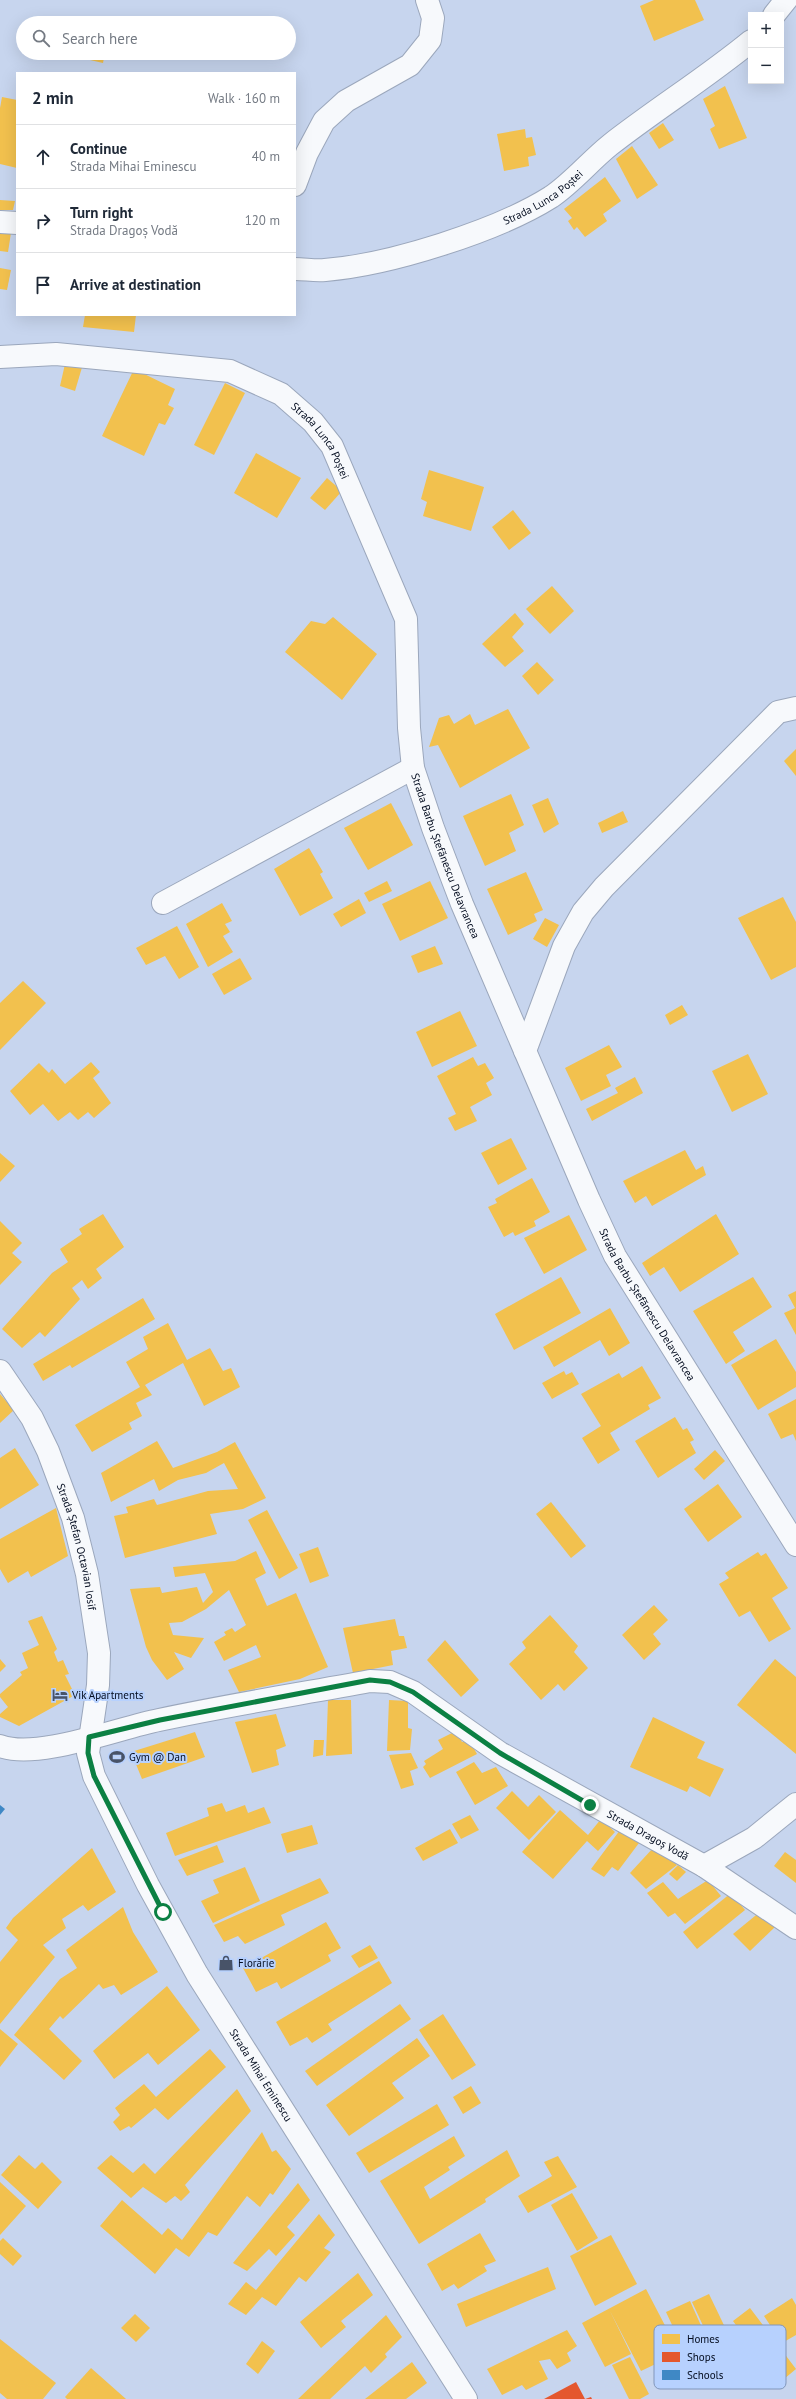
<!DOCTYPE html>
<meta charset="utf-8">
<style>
body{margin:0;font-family:"PT Sans",sans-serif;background:#f6f6f7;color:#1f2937}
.controls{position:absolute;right:12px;top:12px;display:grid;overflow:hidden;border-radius:0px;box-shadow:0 4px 16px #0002}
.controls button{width:36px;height:36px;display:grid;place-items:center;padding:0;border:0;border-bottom:1px solid #e0e1e3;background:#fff;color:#1f2937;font:20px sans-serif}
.stop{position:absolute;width:12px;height:12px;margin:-9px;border:3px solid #0b8043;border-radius:50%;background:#fff}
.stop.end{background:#0b8043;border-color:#fff;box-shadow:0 1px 4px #0008}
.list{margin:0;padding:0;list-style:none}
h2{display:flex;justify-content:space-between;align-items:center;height:52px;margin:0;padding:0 16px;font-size:17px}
h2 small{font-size:13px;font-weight:400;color:#747a83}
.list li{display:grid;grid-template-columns:26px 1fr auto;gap:12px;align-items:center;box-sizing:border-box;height:64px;padding:0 16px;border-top:1px solid #e0e1e3}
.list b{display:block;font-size:15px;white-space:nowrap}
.list p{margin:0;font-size:13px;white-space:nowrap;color:#747a83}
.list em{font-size:13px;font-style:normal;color:#747a83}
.icon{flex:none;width:22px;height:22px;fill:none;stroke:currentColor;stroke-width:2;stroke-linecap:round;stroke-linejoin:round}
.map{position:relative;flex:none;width:796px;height:2399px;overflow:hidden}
.search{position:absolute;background:#fff;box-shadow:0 4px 16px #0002;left:16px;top:16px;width:280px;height:44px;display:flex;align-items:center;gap:10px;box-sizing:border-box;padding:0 14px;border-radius:22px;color:#747a83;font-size:15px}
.panel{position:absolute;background:#fff;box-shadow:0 4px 16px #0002;left:16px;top:72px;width:280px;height:244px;border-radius:0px}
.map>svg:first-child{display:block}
.homes{fill:#f2c14e}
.shops{fill:#e4572e}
.schools{fill:#3f88c5}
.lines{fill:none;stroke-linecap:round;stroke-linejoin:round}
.minor-casing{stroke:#9ba7bc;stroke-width:24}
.major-casing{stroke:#9ba7bc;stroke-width:24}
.minor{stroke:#f7f9fc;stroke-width:22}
.major{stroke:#f7f9fc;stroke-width:22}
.route{stroke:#0b8043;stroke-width:5}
.labels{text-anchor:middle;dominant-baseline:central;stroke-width:4;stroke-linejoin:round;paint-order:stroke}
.street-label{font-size:11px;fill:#040d20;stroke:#b7d1fe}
.poi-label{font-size:11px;fill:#040d20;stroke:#b7d1fe;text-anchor:start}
.key{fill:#b7d1fe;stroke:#8196bb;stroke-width:1}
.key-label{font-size:11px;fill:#040d20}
</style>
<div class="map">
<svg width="796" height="2399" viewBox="0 0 796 2399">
<rect width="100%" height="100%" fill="#c7d5ee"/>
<g class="homes">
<path d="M654 0H695L704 20 654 41 640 6Z"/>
<path d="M91 53H105L103 63 90 60Z"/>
<path d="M725 86 747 138 719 149 710 129 715 126 703 99Z"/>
<path d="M2 97 17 100V168L0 164V108Z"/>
<path d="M663 123 674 140 659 149 649 133Z"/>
<path d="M525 129 526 138 532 137 536 155 528 157 529 166 504 171 497 134Z"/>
<path d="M632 146 658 185 637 199 616 159Z"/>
<path d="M605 177 621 201 603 214 607 221 585 237 577 227 574 230 568 221 572 218 564 209Z"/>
<path d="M0 200 15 201 13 210H0Z"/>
<path d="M0 231 11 233 8 252 0 251Z"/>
<path d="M0 268 11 270 7 290 0 289Z"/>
<path d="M85 315H136L134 332 83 327Z"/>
<path d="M65 364H83L75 391 60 386Z"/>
<path d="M134 369 175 389 168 405 174 408 165 425 159 423 144 456 102 436Z"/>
<path d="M225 383 245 393 214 455 194 445Z"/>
<path d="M256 453 301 478 277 518 234 493Z"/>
<path d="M429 470 484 487 471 531 423 516 427 502 421 499Z"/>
<path d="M327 478 342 491 325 510 310 498Z"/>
<path d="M513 510 531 533 509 550 492 527Z"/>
<path d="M552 586 574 611 550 634 526 609Z"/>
<path d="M515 613 524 624 512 637 524 651 505 667 482 644Z"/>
<path d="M333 617 377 654 342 700 285 652 311 621 325 624Z"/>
<path d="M537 662 554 680 538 695 522 676Z"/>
<path d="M508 709 530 748 460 788 438 745 429 747 439 718 449 715 454 724 470 714 475 725Z"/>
<path d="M796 749V776L784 761Z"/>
<path d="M511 794 524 825 509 833 516 851 485 866 463 816Z"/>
<path d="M548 798 559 824 544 833 532 805Z"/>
<path d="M391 803 413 845 368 870 344 828Z"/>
<path d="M623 811 628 822 602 833 598 823Z"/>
<path d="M309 848 323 872 320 874 333 898 300 916 274 869Z"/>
<path d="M526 872 543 910 534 914 537 921 508 935 487 889Z"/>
<path d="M387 881 392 891 369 902 364 893Z"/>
<path d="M430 881 448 918 400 941 382 904Z"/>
<path d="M783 897 796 922V967L771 980 738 918Z"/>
<path d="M359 899 366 913 341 927 333 914Z"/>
<path d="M222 903 232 921 225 924 230 932 223 936 233 952 208 967 186 924Z"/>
<path d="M545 918 559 925 547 947 533 939Z"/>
<path d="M177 926 199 967 179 979 165 956 146 965 136 948Z"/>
<path d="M435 946 443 964 418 973 411 956Z"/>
<path d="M240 958 252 979 224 995 212 974Z"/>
<path d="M23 981 46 1003 0 1050V1003Z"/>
<path d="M682 1005 688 1015 670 1025 665 1015Z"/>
<path d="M460 1011 477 1046 432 1067 416 1032Z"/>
<path d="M609 1045 622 1067 606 1075 611 1086 581 1101 565 1068Z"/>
<path d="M748 1054 768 1094 732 1112 712 1071Z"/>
<path d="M473 1057 478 1066 485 1063 494 1078 486 1083 492 1095 470 1107 477 1121 455 1131 448 1118 456 1114 437 1076Z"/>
<path d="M91 1062 100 1072 93 1078 111 1103 94 1118 88 1112 78 1120 70 1112 58 1121 43 1104 30 1115 10 1091 39 1063 49 1073 52 1069 65 1084Z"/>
<path d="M635 1077 643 1093 592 1121 586 1109 618 1093 615 1088Z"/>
<path d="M511 1138 527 1169 498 1185 481 1153Z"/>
<path d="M685 1150 696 1170 703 1166 706 1175 652 1206 646 1196 635 1203 623 1181Z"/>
<path d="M0 1153 15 1166 0 1182Z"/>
<path d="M532 1178 550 1212 534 1221 536 1226 515 1236 513 1232 504 1237 488 1207 497 1203 495 1199Z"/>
<path d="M103 1214 124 1247 96 1269 102 1278 88 1289 82 1280 72 1288 80 1299 45 1337 40 1332 22 1348 2 1329 52 1273 68 1262 60 1249 82 1234 79 1229Z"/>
<path d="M716 1214 739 1254 680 1292 664 1267 650 1276 642 1263Z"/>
<path d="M569 1215 587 1250 544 1274 524 1238Z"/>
<path d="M0 1221 22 1243 12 1253 22 1262 0 1285Z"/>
<path d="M561 1277 581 1313 514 1350 495 1314Z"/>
<path d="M753 1277 772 1307 733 1332 745 1351 726 1364 693 1311Z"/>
<path d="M796 1291V1335L784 1313 795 1308 788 1295Z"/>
<path d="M143 1298 155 1319 72 1368 70 1365 43 1381 33 1364Z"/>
<path d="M610 1308 630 1343 609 1356 600 1340 554 1367 543 1347Z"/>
<path d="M168 1323 187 1360 210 1348 223 1371 231 1368 240 1387 204 1406 183 1363 145 1385 152 1395 136 1403 142 1416 129 1423 132 1429 92 1452 75 1425 140 1387 126 1362 148 1349 143 1337Z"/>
<path d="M776 1339 796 1372V1387L758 1410 731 1365Z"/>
<path d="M642 1366 661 1398 648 1405 650 1409 610 1433 620 1450 598 1464 582 1438 601 1426 581 1394 619 1373 622 1378Z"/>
<path d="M564 1371 566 1375 572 1372 579 1384 552 1399 542 1383Z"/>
<path d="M0 1394 14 1410 0 1423Z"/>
<path d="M796 1399V1441L793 1434 781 1439 768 1414Z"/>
<path d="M675 1417 683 1430 687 1428 694 1440 690 1442 696 1453 658 1478 635 1441Z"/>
<path d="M157 1441 173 1468 217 1452 235 1442 266 1498 243 1509 210 1514 217 1534 125 1558 114 1516 128 1513 126 1507 154 1499 157 1505 208 1491 238 1489 224 1463 206 1473 178 1480 159 1491 154 1479 111 1502 101 1473Z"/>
<path d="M15 1448 39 1485 0 1509V1458Z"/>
<path d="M715 1450 725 1461 704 1480 694 1469Z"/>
<path d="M718 1484 742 1517 708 1542 684 1509Z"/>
<path d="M551 1502 586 1546 571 1558 536 1514Z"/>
<path d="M56 1508 68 1556 31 1577 28 1571 8 1583 0 1569V1539Z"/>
<path d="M267 1510 298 1568 279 1579 248 1520Z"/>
<path d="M318 1547 329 1576 310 1583 299 1554Z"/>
<path d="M256 1551 266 1573 255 1579 267 1606 296 1593 328 1667 300 1679 239 1692 228 1670 261 1657 256 1645 224 1661 214 1642 226 1635 224 1632 232 1628 235 1632 246 1625 229 1590 206 1609 182 1622 169 1623 173 1635 204 1638 191 1658 174 1652 184 1669 167 1680 152 1660 146 1647 130 1589 160 1587 162 1593 197 1587 203 1603 213 1592 205 1573 175 1577 173 1567 235 1561Z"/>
<path d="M758 1552 761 1556 766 1553 788 1588 772 1598 791 1629 769 1642 750 1611 739 1617 719 1584 729 1578 725 1573Z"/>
<path d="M654 1605 668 1620 653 1634 661 1644 644 1660 622 1635Z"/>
<path d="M550 1615 578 1646 574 1652 588 1668 564 1691 558 1684 541 1700 509 1664 526 1648 522 1642Z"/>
<path d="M42 1616 57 1649 54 1652 58 1662 63 1660 69 1674 65 1675 75 1695 19 1726 0 1717V1714L8 1707 0 1697V1694L22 1675 20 1672 28 1668 22 1653 39 1645 28 1621Z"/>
<path d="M395 1619 399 1636H404L407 1648 391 1651 393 1665 353 1673 343 1628Z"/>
<path d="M445 1640 479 1680 461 1697 427 1660Z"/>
<path d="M0 1659 6 1666 0 1672Z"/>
<path d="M775 1659 796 1677V1754L737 1705Z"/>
<path d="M328 1700H351L352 1754 326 1756Z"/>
<path d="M389 1700 408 1701V1728L412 1729 410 1750 387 1751Z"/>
<path d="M276 1714 286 1746 276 1750 279 1765 252 1773 235 1722Z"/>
<path d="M653 1717 705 1742 697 1758 724 1769 710 1797 690 1786 687 1792 630 1767Z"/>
<path d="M456 1731 462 1742 469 1740 477 1754 430 1778 423 1767 426 1764 424 1761 443 1749 438 1740Z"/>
<path d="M195 1732 205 1757 142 1779 131 1752Z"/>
<path d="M314 1740H324L323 1755 313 1757Z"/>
<path d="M411 1753 418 1768 410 1771 414 1785 401 1789 389 1755Z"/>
<path d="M474 1762 482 1773 496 1767 508 1786 475 1805 456 1772Z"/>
<path d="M512 1791 528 1807 539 1795 556 1812 529 1840 496 1808Z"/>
<path d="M222 1803 226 1812 245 1805 248 1813 264 1807 271 1823 175 1856 166 1833 209 1816 207 1808Z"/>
<path d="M560 1810 588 1835 601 1819 615 1832 598 1851 587 1841 553 1879 522 1852Z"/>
<path d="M470 1815 479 1830 461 1839 452 1824Z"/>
<path d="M312 1825 318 1844 287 1853 281 1834Z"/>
<path d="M450 1829 458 1843 423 1861 415 1848Z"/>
<path d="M620 1830 642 1839 618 1871 612 1867 604 1877 591 1869Z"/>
<path d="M217 1845 224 1862 187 1876 178 1860Z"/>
<path d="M654 1847 677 1865 646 1889 630 1873Z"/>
<path d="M92 1848 116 1892 88 1911 83 1905 62 1919 66 1928 43 1945 55 1957 0 2024V1962L18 1940 6 1928 13 1918Z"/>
<path d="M785 1852 796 1860V1883L774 1866Z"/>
<path d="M678 1865 686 1872 677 1881 669 1874Z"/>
<path d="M245 1867 260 1901 213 1923 201 1901 219 1893 213 1880Z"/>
<path d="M320 1878 329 1893 281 1915 285 1925 245 1944 238 1936 224 1942 214 1925Z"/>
<path d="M708 1880 721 1896 685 1924 675 1913 668 1917 647 1893 663 1882 678 1899Z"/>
<path d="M731 1893 745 1910 697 1949 683 1932Z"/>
<path d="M123 1907 133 1932 158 1972 121 1995 114 1985 103 1989 99 1984 63 2019 60 2016 49 2029 82 2061 64 2080 14 2035 60 1979 77 1968 66 1950Z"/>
<path d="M761 1911 775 1927 750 1951 733 1934Z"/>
<path d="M326 1922 341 1948 328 1955 331 1961 281 1989 277 1982 256 1992 243 1968Z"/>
<path d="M370 1945 378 1958 359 1968 351 1956Z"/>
<path d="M379 1961 392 1983 328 2024 332 2030 312 2043 307 2037 290 2046 276 2022Z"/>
<path d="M167 1986 200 2030 158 2065 148 2053 114 2079 93 2051Z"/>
<path d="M400 2004 411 2019 317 2086 305 2071Z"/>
<path d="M443 2014 476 2065 452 2080 419 2030Z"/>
<path d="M0 2029 18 2044 0 2067Z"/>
<path d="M417 2038 430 2056 392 2083 404 2098 349 2136 326 2105Z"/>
<path d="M210 2049 226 2067 168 2120 155 2108 131 2128 129 2126 120 2131 113 2122 120 2115 115 2108 144 2084 156 2097Z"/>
<path d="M471 2086 481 2103 463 2114 453 2097Z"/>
<path d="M237 2089 251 2111 185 2185 190 2192 181 2201 175 2196 166 2203 143 2187 131 2198 97 2168 111 2155 133 2173 144 2163 155 2174Z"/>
<path d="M437 2104 449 2125 369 2173 356 2153Z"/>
<path d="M262 2132 272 2152 276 2150 291 2169 273 2195 270 2193 260 2207 247 2196 217 2236 208 2232 189 2257 176 2248 155 2274 100 2226 122 2200 162 2235 168 2228 182 2240Z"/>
<path d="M454 2136 465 2156 448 2167 450 2170 424 2187 430 2199 507 2150 520 2176 485 2199 486 2202 419 2244 380 2181Z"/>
<path d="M19 2155 35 2169 42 2162 62 2182 38 2209 1 2175Z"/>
<path d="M558 2156 577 2187 528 2213 518 2196 552 2176 544 2162Z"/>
<path d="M0 2182 26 2206 0 2235Z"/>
<path d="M298 2183 310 2200 287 2227 295 2235 276 2256 269 2249 247 2271 233 2263Z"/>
<path d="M572 2193 598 2238 577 2251 551 2205Z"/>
<path d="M319 2214 335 2235 324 2248 331 2252 306 2282 299 2277 276 2306 262 2297 246 2315 228 2304 246 2282 256 2290Z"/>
<path d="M480 2233 496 2261 484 2266 487 2271 458 2289 454 2284 442 2291 427 2264Z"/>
<path d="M611 2235 637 2284 595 2306 570 2256Z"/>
<path d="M3 2238 22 2256 13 2266 0 2254V2241Z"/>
<path d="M548 2267 556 2289 466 2327 457 2304Z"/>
<path d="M358 2273 373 2295 341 2321 346 2327 321 2348 300 2322Z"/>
<path d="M646 2289 671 2337 655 2345 664 2360 641 2371 610 2311 631 2354 605 2367 582 2323Z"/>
<path d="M709 2294 745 2369 727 2377 692 2302Z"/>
<path d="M792 2298 796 2305V2335L782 2343 764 2316Z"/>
<path d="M690 2301 725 2379 702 2389 666 2312Z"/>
<path d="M750 2308 796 2369 778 2384 770 2374 764 2378 740 2346 746 2339 733 2321Z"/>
<path d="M135 2314 150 2328 136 2342 121 2328Z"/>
<path d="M386 2315 402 2337 385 2354 387 2357 371 2373 365 2366 330 2399H298Z"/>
<path d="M567 2330 577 2346 567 2353 571 2361 557 2369 550 2359 539 2361 548 2379 526 2390 522 2385 502 2395 487 2369Z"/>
<path d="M0 2339 56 2383 43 2399H7L0 2393Z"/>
<path d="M262 2341 275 2351 258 2374 246 2364Z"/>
<path d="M630 2357 649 2394 640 2399H629L612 2365Z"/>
<path d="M412 2362 427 2383 406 2399H365Z"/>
<path d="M91 2368 126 2399H67L65 2397Z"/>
</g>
<path class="shops" d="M576 2382 585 2399 591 2397 592 2399H544Z"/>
<path class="schools" d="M0 1805 5 1809 0 1815Z"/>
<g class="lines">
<defs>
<g id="minor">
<path d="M774 15 786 0"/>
<path d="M295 185 307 153 324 121 346 101 410 65 430 40 433 18 427 0"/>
<path d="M0 222 17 223"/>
<path id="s1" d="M295 269C305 269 315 271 325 270 389 265 497 231 551 197 572 183 590 161 610 145 656 109 706 78 751 41"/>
<path id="s2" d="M0 357 56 354 230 371 281 394 313 422 332 446 406 619 409 728 413 768 433 828 462 904 589 1200 615 1256 796 1545"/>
<path d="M163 903 413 768"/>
<path d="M525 1051 564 946 583 912 604 887 778 712 796 708"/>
<path id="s3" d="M0 1746C38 1760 118 1728 159 1720 229 1705 300 1694 370 1681L390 1682 413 1692 500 1753 704 1866 796 1928"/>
<path d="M704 1866 754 1838 796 1804"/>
</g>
<g id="major">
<path id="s4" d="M0 1371 32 1418 48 1451 73 1518 87 1574 99 1653 98 1685 88 1753 94 1776 148 1885 197 1974 466 2399"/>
</g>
</defs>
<use href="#minor" class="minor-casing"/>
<use href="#major" class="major-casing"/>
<use href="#minor" class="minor"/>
<use href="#major" class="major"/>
</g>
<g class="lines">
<path class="route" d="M163 1912 94 1776 88 1753 89 1737 160 1720 370 1680 390 1682 413 1692 500 1753 590 1805"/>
</g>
<defs>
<symbol id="hotel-bare" viewBox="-9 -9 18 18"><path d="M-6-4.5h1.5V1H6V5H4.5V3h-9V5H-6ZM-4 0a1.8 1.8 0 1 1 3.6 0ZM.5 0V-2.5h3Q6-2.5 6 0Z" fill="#485368" stroke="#b7d1fe" stroke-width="2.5" paint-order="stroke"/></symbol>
<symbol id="stadium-bare" viewBox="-9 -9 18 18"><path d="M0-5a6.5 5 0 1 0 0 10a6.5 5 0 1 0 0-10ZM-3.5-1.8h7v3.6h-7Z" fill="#485368" stroke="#b7d1fe" stroke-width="2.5" paint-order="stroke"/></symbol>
<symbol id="shop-bare" viewBox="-9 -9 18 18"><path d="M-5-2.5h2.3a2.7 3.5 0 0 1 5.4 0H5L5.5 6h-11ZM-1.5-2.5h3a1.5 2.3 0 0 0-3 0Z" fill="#485368" stroke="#b7d1fe" stroke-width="2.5" paint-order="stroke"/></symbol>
</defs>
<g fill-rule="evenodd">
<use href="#hotel-bare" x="49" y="1684" width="22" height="22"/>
<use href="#stadium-bare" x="106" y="1746" width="22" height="22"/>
<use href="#shop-bare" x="215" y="1952" width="22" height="22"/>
</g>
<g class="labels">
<g class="street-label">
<text stroke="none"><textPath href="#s1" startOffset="262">Strada Lunca Poștei</textPath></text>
<text stroke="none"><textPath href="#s2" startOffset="349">Strada Lunca Poștei</textPath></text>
<text stroke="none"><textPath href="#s2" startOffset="791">Strada Barbu Ștefănescu Delavrancea</textPath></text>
<text stroke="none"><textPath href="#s2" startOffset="1284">Strada Barbu Ștefănescu Delavrancea</textPath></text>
<text stroke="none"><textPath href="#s4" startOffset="194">Strada Ștefan Octavian Iosif</textPath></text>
<text stroke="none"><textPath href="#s3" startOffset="698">Strada Dragoș Vodă</textPath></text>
<text stroke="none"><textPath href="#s4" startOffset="770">Strada Mihai Eminescu</textPath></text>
</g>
<g class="poi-label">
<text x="72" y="1695">Vik Apartments</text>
<text x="129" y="1757">Gym @ Dan</text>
<text x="238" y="1963">Florărie</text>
</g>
</g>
<rect x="654" y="2325" width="132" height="64" rx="6" class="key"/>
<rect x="662" y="2334" width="18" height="10" fill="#f2c14e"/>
<rect x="662" y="2352" width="18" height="10" fill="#e4572e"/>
<rect x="662" y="2370" width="18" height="10" fill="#3f88c5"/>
<g class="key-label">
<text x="687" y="2343">Homes</text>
<text x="687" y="2361">Shops</text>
<text x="687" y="2379">Schools</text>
</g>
</svg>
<div class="controls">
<button>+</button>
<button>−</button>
</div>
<div class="stop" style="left:163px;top:1912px"></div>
<div class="stop end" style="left:590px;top:1805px"></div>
<div class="search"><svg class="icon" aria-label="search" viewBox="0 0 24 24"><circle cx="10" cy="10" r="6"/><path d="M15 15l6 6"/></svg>Search here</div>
<section class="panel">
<h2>2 min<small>Walk · 160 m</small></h2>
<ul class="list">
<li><svg class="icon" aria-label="ahead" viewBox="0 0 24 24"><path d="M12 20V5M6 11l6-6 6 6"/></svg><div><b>Continue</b><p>Strada Mihai Eminescu</p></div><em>40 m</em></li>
<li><svg class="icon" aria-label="right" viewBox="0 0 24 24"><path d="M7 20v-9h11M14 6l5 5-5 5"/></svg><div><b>Turn right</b><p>Strada Dragoș Vodă</p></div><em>120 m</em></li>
<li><svg class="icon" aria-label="arrive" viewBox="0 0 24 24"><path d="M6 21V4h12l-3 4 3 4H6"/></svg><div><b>Arrive at destination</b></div></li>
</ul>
</section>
</div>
